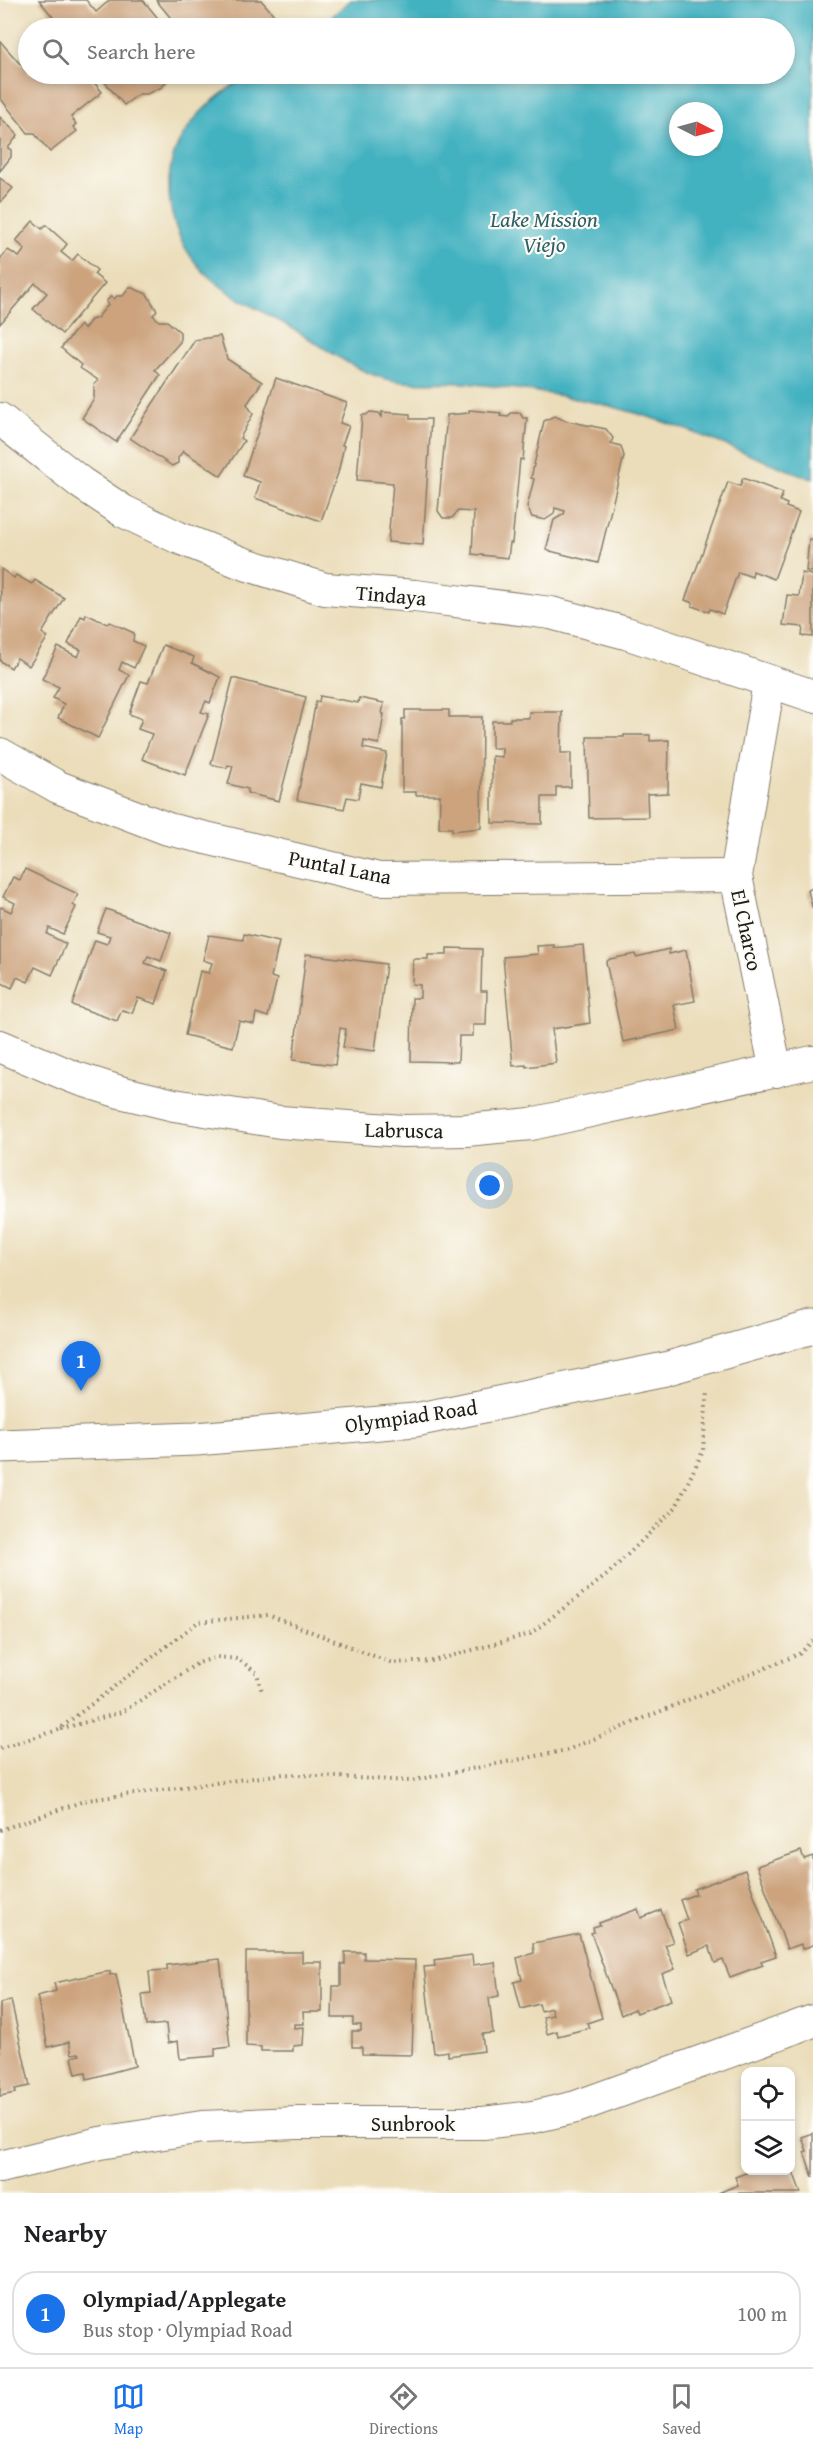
<!DOCTYPE html>
<meta charset="utf-8">
<style>
body{margin:0;font-family:"Gentium Book Plus",serif;background:#f2f2f2;color:#202124}
.controls{position:absolute;right:18px;bottom:18px;display:grid;overflow:hidden;border-radius:12px;box-shadow:0 3px 9px #0003}
.controls button{width:54px;height:54px;display:grid;place-items:center;padding:0;border:0;border-bottom:2px solid #e0e0e0;background:#fff;color:#202124;font:30px sans-serif}
.compass{position:absolute;left:669px;top:102px;width:54px;height:54px;border-radius:50%;background:#fff;box-shadow:0 3px 9px #0003;rotate:96deg}
.you{position:absolute;left:490px;top:1186px;width:21px;height:21px;margin:-15px;border:4px solid #fff;border-radius:50%;background:#1a73e8;box-shadow:0 0 0 9px #1a73e833}
.badge{display:grid;place-items:center;width:39px;height:39px;border-radius:50%;background:#1a73e8;color:#fff;font-size:20px;font-weight:700}
.pin{position:absolute;translate:-50% -50px;filter:drop-shadow(0 2px 3px #0008)}
.pin::after{content:'';position:absolute;top:32px;width:21px;height:18px;background:inherit;clip-path:polygon(0 0,100% 0,50% 100%)}
.list{margin:0;padding:0;list-style:none}
h2{display:flex;justify-content:space-between;align-items:center;height:78px;margin:0;padding:0 24px;font-size:26px}
h2 small{font-size:20px;font-weight:400;color:#757577}
.list li{display:grid;grid-template-columns:39px 1fr auto;gap:18px;align-items:center;box-sizing:border-box;height:84px;margin:0 12px 12px;padding:0 12px;border:2px solid #e0e0e0;border-radius:24px}
.list b{display:block;font-size:22px;white-space:nowrap}
.list p{margin:0;font-size:20px;white-space:nowrap;color:#757577}
.list em{font-size:20px;font-style:normal;color:#757577}
.icon{flex:none;width:33px;height:33px;fill:none;stroke:currentColor;stroke-width:2;stroke-linecap:round;stroke-linejoin:round}
.map{position:relative;flex:none;width:813px;height:2193px;overflow:hidden}
.search{position:absolute;background:#fff;box-shadow:0 3px 9px #0003;left:18px;right:18px;top:18px;height:66px;display:flex;align-items:center;gap:15px;box-sizing:border-box;padding:0 21px;border-radius:33px;color:#757577;font-size:22px}
.sheet{height:174px;background:#fff}
nav{display:flex;justify-content:space-around;align-items:center;box-sizing:border-box;height:84px;border-top:2px solid #e0e0e0;background:#fff;font-size:16px;color:#757577}
nav a{display:grid;justify-items:center;gap:3px}
nav .on{color:#1a73e8}
.map>svg:first-child{display:block}
.water{fill:#43b1c0;stroke:#30666e;stroke-width:1.5;fill-rule:evenodd}
.building{fill:#cca37d}
.lines{fill:none;stroke-linecap:round;stroke-linejoin:round}
.street-casing{stroke:#847c6b;stroke-width:34}
.secondary-casing{stroke:#847c6b;stroke-width:35}
.path{stroke:#847c6b;stroke-width:4;stroke-dasharray:1.5 4.5;stroke-linecap:butt}
.street{stroke:#fff;stroke-width:32}
.secondary{stroke:#fff;stroke-width:33}
.labels{text-anchor:middle;dominant-baseline:central;stroke-width:4.5;stroke-linejoin:round;paint-order:stroke}
.street-label{font-size:21px;fill:#1c1c1c;stroke:#fdfcf7}
.water-label{font-size:22px;font-style:italic;fill:#2e5f66;stroke:#fdfcf7}
</style>
<div class="map">
<svg width="813" height="2193" viewBox="0 0 813 2193">
<rect width="100%" height="100%" fill="#fdfcf7"/>
<filter id="ink" filterUnits="userSpaceOnUse"><feTurbulence type="fractalNoise" baseFrequency=".0167" numOctaves="2"/><feDisplacementMap in="SourceGraphic" scale="12" xChannelSelector="R" yChannelSelector="G"/><feConvolveMatrix kernelMatrix="1 2 1 2 8 2 1 2 1" color-interpolation-filters="sRGB"/></filter>
<filter id="wash" filterUnits="userSpaceOnUse"><feTurbulence type="fractalNoise" baseFrequency=".008" numOctaves="4" result="noise"/><feDisplacementMap in="SourceGraphic" scale="24" xChannelSelector="R" yChannelSelector="G"/><feGaussianBlur stdDeviation="1.35" result="paint"/><feColorMatrix in="noise" values="0 0 0 0 0 0 0 0 0 0 0 0 0 0 0 0 0 1.4 0 .05"/><feComposite in="paint" operator="in"/></filter>
<g filter="url(#wash)">
<rect width="100%" height="100%" fill="#ebddba"/>
<path class="water" d="M351 0H813V479C747 456 685 425 617 408 567 395 516 388 465 383 439 381 408 386 383 378 350 368 322 346 292 328 263 311 228 296 204 272 168 237 156 174 186 131 201 107 227 89 250 74H784V28H318ZM678 111H714V147H678Z"/>
<g id="blocks">
<g class="building">
<path d="M39 0H86L96 12 110 0H143L166 28H62Z"/>
<path d="M156 0H261L275 16 274 26 272 28H255L253 26 251 28H179Z"/>
<path d="M0 41 21 65 28 60V74H87L102 92 71 117 76 124 73 127 77 131 50 152 34 133H28L0 98Z"/>
<path d="M98 74H172L162 87 147 94H139L124 105Z"/>
<path d="M0 117 18 135 8 148 11 150V157L0 171Z"/>
<path d="M0 178 13 188 0 203Z"/>
<path d="M33 221 42 229 46 225 67 244 61 252 72 261 78 254 97 270 94 274 105 283 62 334 33 309 47 293 35 283 0 324V259L8 250 19 257 25 249 16 241Z"/>
<path d="M130 287 147 294 157 311 153 315 159 321H167L180 332V342L155 370 160 375 116 442 82 418 94 399V386L98 380 80 368 81 365 61 348 80 325 84 329 91 320 97 318 108 305 106 302 111 296 114 299 117 296H123Z"/>
<path d="M220 336 227 359 262 382 247 404 253 414 240 438 244 441 221 476 183 451 178 458V463L172 466 130 438 195 340Z"/>
<path d="M276 378 347 403 340 423 349 426 342 445 344 446 338 473 321 521 255 498 260 482 243 476Z"/>
<path d="M469 410 501 413 500 416 508 417 511 413H520L523 418H527L523 460 520 459 512 543H510L508 558 472 554 474 512 458 511 452 518H443L438 511 447 415 469 413Z"/>
<path d="M370 412 379 413 382 417V412L410 414V419H431L423 545 388 542 393 483 357 480 362 415H366Z"/>
<path d="M554 416 567 421 606 429 613 438 611 443 621 446 624 456 598 563 546 550 554 520 564 514 565 511 555 508 554 514 545 520 532 517 527 507 534 479 531 478 544 421Z"/>
<path d="M743 478 783 493 780 501 787 504 786 507 799 512 774 579 753 571 752 577 738 572 723 614 710 609 709 612 692 606 693 603 685 600 728 482 740 486Z"/>
<path d="M809 539H813V572L806 571Z"/>
<path d="M1 569 14 578 16 575 32 584 35 580 64 598 42 633 48 637 29 666 17 658 11 668 0 661Z"/>
<path d="M802 573 813 575V637L802 636 803 627 783 625 787 595 799 596Z"/>
<path d="M86 614 107 624 110 622 134 633 133 641 144 646 134 668 122 662 119 670 129 675 98 738 58 718 64 704 53 698 59 687 42 679 58 647 78 657 81 650 68 644 81 616 85 618Z"/>
<path d="M163 645 194 657 192 663 220 677 210 703 206 701 201 712 209 714 185 775 142 759 152 734 138 729 142 719 129 714 141 681 148 683Z"/>
<path d="M233 678 306 697 279 801 247 793 248 789 228 784 233 766 228 765 227 768 211 764Z"/>
<path d="M320 696 358 703 359 698 384 703 382 714H384L379 744 364 741 363 748 387 753 381 787 361 783 358 799 347 797 344 809 297 800 316 701 319 702Z"/>
<path d="M405 710H449V717H482L481 828 452 831V828H439L440 795H416V792H402V719H405Z"/>
<path d="M529 712H562L561 753H571V787H556V797H542V824L492 823V756L502 757V748H492V721H510V718H529Z"/>
<path d="M624 735H650V741L669 740 668 793 647 794 648 817 589 818 587 737H624Z"/>
<path d="M25 869 78 894 73 905 76 907 63 934 49 928 47 934 66 944 52 975 35 967 28 982 17 977 12 988 0 982V909L1 907 11 912 15 903 3 897 13 877 20 880Z"/>
<path d="M813 888V907H812L808 890Z"/>
<path d="M106 909 171 933 161 961 148 956 145 963 167 971 156 1004 138 998 132 1013 122 1010 117 1021 72 1005 95 940 107 944 110 936 97 932Z"/>
<path d="M244 934 279 942 271 977 277 979 268 1017 256 1013 254 1024 239 1021 233 1047 185 1035 200 971 209 973 212 963 203 960 209 935 243 940Z"/>
<path d="M554 945V948L583 945 590 1023 552 1029 556 1063 526 1067V1065L513 1066 503 957 538 954 537 946Z"/>
<path d="M447 948 482 949 481 991H487L486 1025H473V1036H459L458 1062 411 1061 412 998H420V985L412 984 413 959H428V955H447Z"/>
<path d="M669 949V954L686 950 695 1001 674 1005 679 1030 623 1042 606 962 610 959 635 954 636 957Z"/>
<path d="M306 954 386 964 375 1051 343 1047 346 1029 340 1028 335 1065 293 1060Z"/>
<path d="M801 1851 804 1859 813 1856V1945L802 1949 801 1944 787 1949 757 1866Z"/>
<path d="M745 1870 776 1956 761 1961 763 1965 730 1977 723 1960 715 1963 709 1946 689 1954 678 1923 687 1920 680 1900 696 1894 694 1889Z"/>
<path d="M638 1909 641 1918 661 1910 673 1942 665 1945 675 1969 662 1974 671 2000 637 2013 635 2009 621 2015 591 1933 594 1932 593 1927 600 1925 599 1923Z"/>
<path d="M579 1934 602 2018 587 2023 589 2028 558 2036 557 2031 547 2034 543 2017 553 2015 551 2008 541 2011 539 2004 521 2009 514 1982 522 1980 517 1958 534 1953 533 1943Z"/>
<path d="M246 1952H302V1962H322V2012H303L304 2024H294V2028L304 2027 303 2045 293 2046V2051H261V2047L246 2046Z"/>
<path d="M345 1952H364V1959L415 1960 412 2055 362 2054V2047H352V2031H361V2025H353V2018H332L333 1986H341V1964H345Z"/>
<path d="M472 1955 473 1965 495 1962 499 1996 489 1998 493 2033 482 2034 484 2051 448 2056V2051L434 2053 424 1967 435 1966 434 1960Z"/>
<path d="M220 1959 230 2047 215 2049V2056L180 2059 178 2041 168 2043 166 2024 146 2026 142 1994 151 1993 149 1971 167 1970V1965Z"/>
<path d="M110 1971V1975L116 1974 135 2066 87 2079 86 2072 76 2074 72 2057 80 2055 79 2053 72 2054 69 2042 48 2047 37 1996 56 1991 54 1983Z"/>
<path d="M11 2000 30 2086 15 2089 16 2093 0 2096V2003Z"/>
<path d="M813 2133V2177L804 2152 807 2151 802 2137Z"/>
<path d="M791 2166 801 2193H718L738 2185 735 2177 754 2170H761L762 2173 768 2170H790Z"/>
</g>
</g>
</g>
<g filter="url(#ink)">
<use href="#blocks" fill-opacity="0" stroke="#847c6b" stroke-width="1.5"/>
<g class="lines">
<defs>
<g id="street">
<path d="M0 419 81 483 123 511 177 537 242 563 325 589 415 596 551 613 626 633 813 696"/>
<path d="M769 683 736 876 776 1071"/>
<path d="M0 754 58 787 168 829 379 879 736 876"/>
<path d="M0 1046 73 1077 120 1092 174 1105 280 1122 403 1131 466 1130 531 1124 813 1062"/>
<path d="M0 2167 100 2143 202 2127 297 2123H483L533 2117 576 2107 813 2021"/>
</g>
<path id="secondary" d="M0 1446 196 1439 415 1420 665 1369 813 1327"/>
</defs>
<use href="#street" class="street-casing"/>
<use href="#secondary" class="secondary-casing"/>
<g class="path">
<path d="M61 1729 122 1712 198 1663 217 1657 238 1659 257 1673 262 1692"/>
<path d="M0 1748 58 1730 198 1622 268 1615 392 1663 433 1661 530 1634 607 1575 676 1507 703 1451 707 1390"/>
<path d="M0 1830 87 1800 283 1774 410 1781 567 1750 799 1654 813 1641"/>
</g>
<use href="#street" class="street"/>
<use href="#secondary" class="secondary"/>
</g>
</g>
<g class="labels">
<g class="street-label">
<text transform="translate(391 595) rotate(5)">Tindaya</text>
<text transform="translate(340 867) rotate(11)">Puntal Lana</text>
<text transform="translate(747 930) rotate(78)">El Charco</text>
<text transform="translate(404 1130) rotate(1)">Labrusca</text>
<text transform="translate(411 1416) rotate(-8)">Olympiad Road</text>
<text x="413" y="2123">Sunbrook</text>
</g>
<g class="water-label">
<text x="544" y="219">Lake Mission<tspan x="544" dy="25">Viejo</tspan></text>
</g>
</g>
</svg>
<div class="controls">
<button><svg class="icon" aria-label="locate" viewBox="0 0 24 24"><circle cx="12" cy="12" r="6"/><path d="M12 2v4M12 18v4M2 12h4M18 12h4"/></svg></button>
<button><svg class="icon" aria-label="layers" viewBox="0 0 24 24"><path d="M12 4l9 5-9 5-9-5zM3 14l9 5 9-5"/></svg></button>
</div>
<svg class="compass" viewBox="-18 -18 36 36"><path d="M0-13l5 13h-10z" fill="#e53935"/><path d="M0 13l5-13h-10z" fill="#757577"/></svg>
<div class="you"></div>
<div class="pin badge" style="left:81px;top:1391px">1</div>
<div class="search"><svg class="icon" aria-label="search" viewBox="0 0 24 24"><circle cx="10" cy="10" r="6"/><path d="M15 15l6 6"/></svg>Search here</div>
</div>
<section class="sheet">
<h2>Nearby<small></small></h2>
<ul class="list">
<li><span class="badge">1</span><div><b>Olympiad/Applegate</b><p>Bus stop · Olympiad Road</p></div><em>100 m</em></li>
</ul>
</section>
<nav>
<a class="on"><svg class="icon" aria-label="map" viewBox="0 0 24 24"><path d="M3 6l6-2 6 2 6-2v14l-6 2-6-2-6 2zM9 4v14M15 6v14"/></svg>Map</a>
<a><svg class="icon" aria-label="directions" viewBox="0 0 24 24"><path d="M12 3l9 9-9 9-9-9zM9 14v-3h6M13 9l2 2-2 2"/></svg>Directions</a>
<a><svg class="icon" aria-label="saved" viewBox="0 0 24 24"><path d="M7 4h10v16l-5-4-5 4z"/></svg>Saved</a>
</nav>
